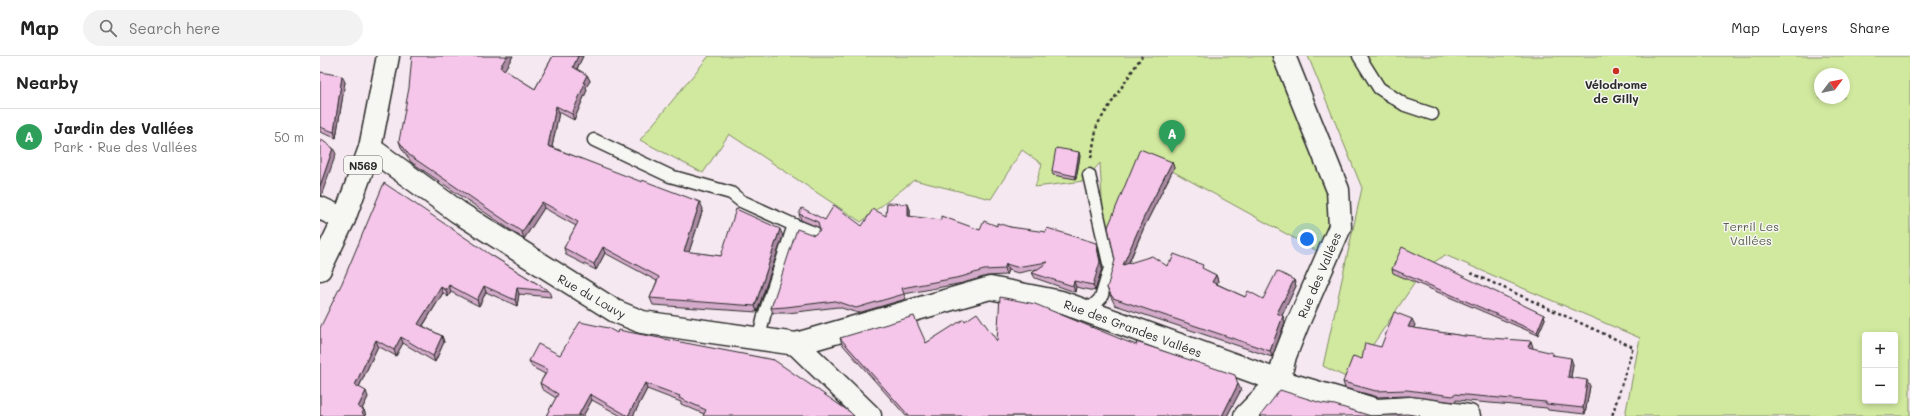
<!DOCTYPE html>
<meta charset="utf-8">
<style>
body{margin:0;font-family:Mali,sans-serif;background:#f2f2f2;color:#222}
.controls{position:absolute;right:12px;bottom:12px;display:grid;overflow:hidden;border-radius:4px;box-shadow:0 2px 6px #0003}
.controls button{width:36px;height:36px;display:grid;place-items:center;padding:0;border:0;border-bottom:1px solid #e0e0e0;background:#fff;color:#222;font:20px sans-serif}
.compass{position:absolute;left:1494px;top:12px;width:36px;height:36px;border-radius:50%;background:#fff;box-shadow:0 2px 6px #0003;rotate:58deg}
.you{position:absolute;left:987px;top:183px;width:14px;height:14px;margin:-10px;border:3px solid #fff;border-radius:50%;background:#1a73e8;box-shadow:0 0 0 6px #1a73e833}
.badge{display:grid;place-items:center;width:26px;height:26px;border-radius:50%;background:#c8321e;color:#fff;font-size:13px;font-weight:700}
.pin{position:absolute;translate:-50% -33px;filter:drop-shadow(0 1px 2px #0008)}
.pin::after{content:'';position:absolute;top:21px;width:14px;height:12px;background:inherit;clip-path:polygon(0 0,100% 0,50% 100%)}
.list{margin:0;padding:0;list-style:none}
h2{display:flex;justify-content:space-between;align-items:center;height:52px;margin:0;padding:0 16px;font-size:17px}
h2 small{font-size:13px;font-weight:400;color:#767676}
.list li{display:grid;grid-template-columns:26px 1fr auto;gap:12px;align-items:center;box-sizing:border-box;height:56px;padding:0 16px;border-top:1px solid #e0e0e0}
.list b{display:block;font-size:15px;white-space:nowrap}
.list p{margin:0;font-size:13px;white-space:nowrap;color:#767676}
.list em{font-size:13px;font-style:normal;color:#767676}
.icon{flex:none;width:22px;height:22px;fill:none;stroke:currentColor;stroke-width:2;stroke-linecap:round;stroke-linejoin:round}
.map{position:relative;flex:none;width:1590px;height:360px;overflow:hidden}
header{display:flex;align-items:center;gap:24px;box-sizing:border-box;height:56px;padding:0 20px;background:#fff;border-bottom:1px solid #e0e0e0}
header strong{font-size:19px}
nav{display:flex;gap:22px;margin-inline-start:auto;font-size:14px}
.search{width:280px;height:36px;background:#f2f2f2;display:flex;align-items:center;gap:10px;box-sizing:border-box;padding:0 14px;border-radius:22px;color:#767676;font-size:15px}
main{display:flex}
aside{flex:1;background:#fff}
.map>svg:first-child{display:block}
.green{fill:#d1e99e;stroke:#7e8a64;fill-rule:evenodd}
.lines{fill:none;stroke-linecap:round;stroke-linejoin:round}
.service-casing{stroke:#2b2b2b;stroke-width:15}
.minor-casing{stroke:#2b2b2b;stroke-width:25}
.primary-casing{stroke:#2b2b2b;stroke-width:25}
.path{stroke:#2b2b2b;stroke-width:2.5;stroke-dasharray:3 3;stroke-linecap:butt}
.service{stroke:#f6f6f2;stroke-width:12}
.minor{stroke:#f6f6f2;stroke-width:22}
.primary{stroke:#f6f6f2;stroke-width:22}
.wall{fill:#d3aac9;stroke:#2b2b2b}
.shaded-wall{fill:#ac8ba4;stroke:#2b2b2b}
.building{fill:#f5c6ea;stroke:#2b2b2b}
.poi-dot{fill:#c8321e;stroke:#f6f6f2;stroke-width:1.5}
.labels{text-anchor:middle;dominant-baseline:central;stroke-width:3;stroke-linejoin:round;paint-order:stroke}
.shield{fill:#f6f6f2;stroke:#686867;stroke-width:1}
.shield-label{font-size:11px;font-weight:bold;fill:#2b2b2b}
.poi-label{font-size:12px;font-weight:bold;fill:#2b2b2b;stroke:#f6f6f2}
.park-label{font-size:12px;fill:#545a48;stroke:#f6f6f2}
.street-label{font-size:12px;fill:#2b2b2b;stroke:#f6f6f2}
</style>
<header>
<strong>Map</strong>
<div class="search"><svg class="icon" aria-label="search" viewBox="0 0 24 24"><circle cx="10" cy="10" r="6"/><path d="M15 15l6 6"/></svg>Search here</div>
<nav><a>Map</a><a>Layers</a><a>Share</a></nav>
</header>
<main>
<aside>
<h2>Nearby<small></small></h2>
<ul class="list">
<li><span class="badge" style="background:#2e9e5b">A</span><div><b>Jardin des Vallées</b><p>Park · Rue des Vallées</p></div><em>50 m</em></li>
</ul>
</aside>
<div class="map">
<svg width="1590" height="360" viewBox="0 0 1590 360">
<rect width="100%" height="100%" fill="#f6e8f0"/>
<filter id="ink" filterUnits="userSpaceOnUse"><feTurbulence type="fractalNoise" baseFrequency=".025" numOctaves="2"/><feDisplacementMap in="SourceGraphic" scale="8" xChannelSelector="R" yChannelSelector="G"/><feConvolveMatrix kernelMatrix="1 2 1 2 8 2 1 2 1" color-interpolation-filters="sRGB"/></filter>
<g filter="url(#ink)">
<g class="green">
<path d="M389 0H958L1008 124 1009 180 1001 197 825 100 790 179 784 178 780 107 764 125 715 131 722 108 702 94 671 143 594 124 541 166 409 78 383 117 320 84Z"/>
<path d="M988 0H1590V360H1305L1320 282 1125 199 1104 213 1052 290 1040 328 1003 310 1042 132ZM1500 18H1524V42H1500ZM1545 279H1575V345H1545Z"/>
</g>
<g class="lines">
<defs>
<g id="service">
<path d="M1039 0 1059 32 1085 49 1112 58"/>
<path d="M274 84 350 120 411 137 421 145 474 169 444 260 439 282"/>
<path d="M474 169 495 177"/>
<path d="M767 256 781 242 790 212 769 119"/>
</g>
<g id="minor">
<path d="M50 92 138 156 295 255 322 266 476 288 550 360"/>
<path d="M0 152 24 163"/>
<path d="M476 288 670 232 741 246 959 325 1057 354 1090 352 1149 360"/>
<path d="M925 360 959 325 965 300 978 267 1020 171 1018 134 964 0"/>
</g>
<path id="primary" d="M0 213 24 163 50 92 68 0"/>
</defs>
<use href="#service" class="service-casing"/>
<use href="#minor" class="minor-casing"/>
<use href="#primary" class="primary-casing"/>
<g class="path">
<path d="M771 102 777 69 822 0"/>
<path d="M1151 217 1313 291 1292 360"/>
</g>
<use href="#service" class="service"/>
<use href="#minor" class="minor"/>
<use href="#primary" class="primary"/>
</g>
<g class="wall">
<path d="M193 0 184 14 215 33 233 0H263L257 13 267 19 270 25 266 31 267 34 254 64 239 56 232 91 383 153 369 196 401 200 463 180 437 256 333 249 330 242 337 225 285 197 276 214 246 199 244 192 256 170 224 152 204 183 91 106 81 91 79 85Z"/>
<path d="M0 16 25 26 16 82 0 76Z"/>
<path d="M760 100 756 123 733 119 732 115Z"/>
<path d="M852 106 854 112 825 169 809 207 847 210 885 214 896 219 898 225 897 228 925 241 943 243 974 224 976 230 962 259 965 266 952 301 795 249 790 239 787 232Z"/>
<path d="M590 153V161L660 174 677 170 690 171 778 193 782 212 775 235 756 231 755 236 715 222 712 217 717 213 698 217 688 214 686 219 667 220 643 227 584 238 586 243 538 257 518 251 468 257H453L451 252 494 179 500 174V172L481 164 479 158 505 164 542 170 566 160Z"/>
<path d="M171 199 229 235 231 241 199 238 197 250 166 236 159 250 131 236 128 241 123 237 103 270 122 280 124 286 115 306 83 287 76 300 58 290 39 331 48 341 42 353 44 354 46 360H0V272Z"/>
<path d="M1072 213 1224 259 1225 263 1218 279 1073 217Z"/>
<path d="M645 265 677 285 921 334 907 360H586L522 288 520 282 606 287Z"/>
<path d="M1095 269 1093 272 1213 291 1212 292 1234 299 1253 308 1251 321 1270 330 1265 358 1228 354 1227 352 1136 344 1135 346 1089 340 1058 341 1025 332 1023 326 1042 303Z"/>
<path d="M297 277 454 304 384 358 361 348V346L327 333 313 360H301L272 344 263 360H226L236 342 222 333 220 327 225 318 212 311 209 305 240 299Z"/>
</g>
<g class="shaded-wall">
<path d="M187 0H193L182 18 180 11Z"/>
<path d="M258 0H263L255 17 253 11Z"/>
<path d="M267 19 270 25 266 31 267 34 254 64 252 58 263 27Z"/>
<path d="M22 20 25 26 16 82 14 76Z"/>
<path d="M236 50 239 56 231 96 228 90Z"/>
<path d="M13 92 16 98 1 140 0 137V130Z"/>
<path d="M759 96 760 100 756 123 755 120Z"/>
<path d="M852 106 854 112 825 169 805 215 803 209 823 163Z"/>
<path d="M222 146 224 152 204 183 202 176Z"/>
<path d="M380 146 383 153 367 202 364 195Z"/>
<path d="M588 148 590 153V166L588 160Z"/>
<path d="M460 173 463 180 437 256 435 250Z"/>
<path d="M776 187 778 193 782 212 775 235 773 229Z"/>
<path d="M283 191 285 197 276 214 274 208Z"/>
<path d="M686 208 688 214 686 219 684 213Z"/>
<path d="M896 219 898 225 895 232 892 226Z"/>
<path d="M974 224 976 230 960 264 957 257Z"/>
<path d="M754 225 756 231 755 236 753 230Z"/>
<path d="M129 229 131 236 128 241 126 234Z"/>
<path d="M164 230 166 236 159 250 157 244Z"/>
<path d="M121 231 123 237 100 274 98 268Z"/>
<path d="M197 232 199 238 197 250 195 244Z"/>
<path d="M1224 259 1225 263 1218 279 1217 276Z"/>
<path d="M963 260 965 266 952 301 950 295Z"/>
<path d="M1092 263 1095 269 1091 277 1088 271Z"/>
<path d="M122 280 124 286 115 306 113 300Z"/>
<path d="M81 281 83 287 76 300 74 294Z"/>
<path d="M56 284 58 290 37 335 35 329Z"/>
<path d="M1211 285 1213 291 1210 297 1208 291Z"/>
<path d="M1251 302 1253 308 1250 327 1248 321Z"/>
<path d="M1267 324 1270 330 1265 358 1263 352Z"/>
<path d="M325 327 327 333 313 360H308Z"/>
<path d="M918 328 921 334 907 360H902Z"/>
<path d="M46 335 48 341 40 357 38 351Z"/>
<path d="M270 338 272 344 263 360H258Z"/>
<path d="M44 354 46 360H43L42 357Z"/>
</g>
<g class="building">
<path d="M92 0H187L180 11 215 33 233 0H258L253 11 267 19 263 27H265L252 58 236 50 228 90 322 126V124L380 146 364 195 401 200 416 153 460 173 435 250 330 242 339 221 283 191 274 208 244 192 258 166 222 146 202 176 89 99 79 85 89 32Z"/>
<path d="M0 16 22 20 14 76 0 71Z"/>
<path d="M0 83 13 92 0 130Z"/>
<path d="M736 92 759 96 755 120 732 115Z"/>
<path d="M820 93 852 106 823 163 803 209 832 200 847 210 849 205 851 206 854 198 883 209 882 212 896 219 892 226 925 241 928 235 943 243 957 215 974 224 957 257 963 260 950 295 793 242 787 232 795 204 788 171Z"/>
<path d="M64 127 171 199 229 235 197 232 195 244 164 230 157 244 129 229 126 234 121 231 98 268 122 280 113 300 81 281 74 294 56 284 35 329 46 335 38 351 44 354 42 357 45 360H0V272L22 227Z"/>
<path d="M567 147 588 148V160L621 164V160L660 174 664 165 677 170V167L690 171 726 176 727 172 776 187 780 206 773 229 754 225 753 230 712 217 728 206 696 211 686 208 684 213 664 214 641 221 582 232 584 238 536 252 515 245 466 251 451 252 477 173 494 179 500 174 498 166 479 158 482 152 505 164 514 149 542 170 553 153 566 160Z"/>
<path d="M1082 191 1224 259 1217 276 1072 213Z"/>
<path d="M680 241 715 248 808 286 817 289 816 286 915 319 918 328 902 360H589L520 282 594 260 606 287 644 263 645 265 657 257 677 285Z"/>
<path d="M1074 256 1092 263 1088 271 1144 280 1211 285 1208 291 1233 297 1232 299 1251 302 1248 321 1267 324 1263 352 1226 348V346L1134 338 1133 340 1087 334 1056 335 1023 326 1033 300 1042 303 1045 287 1061 291Z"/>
<path d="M260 266 288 272 297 277 298 274 454 304 530 356 534 360H383L386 354 359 342 360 340 325 327 308 360 270 338 258 360H226L238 338 220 327 228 314 209 305 218 288 240 299Z"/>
<path d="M960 334 1001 347 1015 349 1051 360 1087 358 1100 360H940Z"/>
</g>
</g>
<circle class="poi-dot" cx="1296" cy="15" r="4"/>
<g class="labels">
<rect class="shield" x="24" y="100" width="38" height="18" rx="3"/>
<g class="shield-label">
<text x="43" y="109">N569</text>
</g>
<g class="poi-label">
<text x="1296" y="28">Vélodrome<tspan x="1296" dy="14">de Gilly</tspan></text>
</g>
<g class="park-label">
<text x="1431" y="170">Terril Les<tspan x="1431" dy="14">Vallées</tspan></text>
</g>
<g class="street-label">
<text transform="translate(999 219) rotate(-67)">Rue des Vallées</text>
<text transform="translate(272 240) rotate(30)">Rue du Louvy</text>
<text transform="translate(813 272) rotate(20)">Rue des Grandes Vallées</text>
</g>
</g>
</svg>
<div class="controls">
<button>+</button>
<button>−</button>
</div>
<svg class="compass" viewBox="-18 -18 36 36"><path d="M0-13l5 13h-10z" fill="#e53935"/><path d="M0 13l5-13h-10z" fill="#767676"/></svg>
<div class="you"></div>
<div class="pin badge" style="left:852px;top:97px;background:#2e9e5b">A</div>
</div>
</main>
